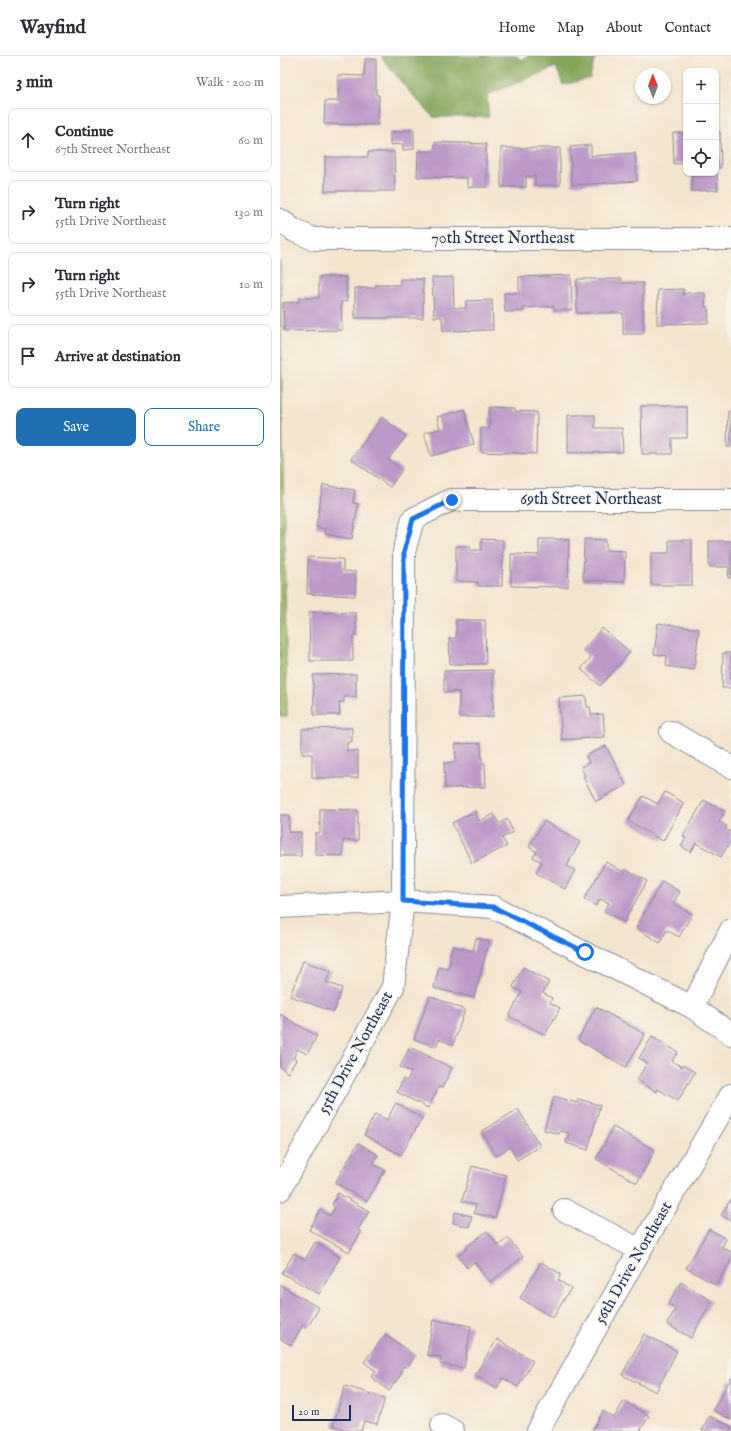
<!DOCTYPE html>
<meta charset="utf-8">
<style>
body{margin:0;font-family:"IM FELL English",serif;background:#f2f2f3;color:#2b2b33}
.controls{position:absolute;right:12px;top:12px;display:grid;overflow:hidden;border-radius:8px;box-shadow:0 1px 3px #0004}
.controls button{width:36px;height:36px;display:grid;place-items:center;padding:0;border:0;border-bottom:1px solid #e1e1e2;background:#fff;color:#2b2b33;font:20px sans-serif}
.compass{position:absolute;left:355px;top:12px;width:36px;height:36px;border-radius:50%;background:#fff;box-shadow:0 1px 3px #0004;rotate:359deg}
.scale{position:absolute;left:12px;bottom:10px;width:59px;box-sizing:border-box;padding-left:4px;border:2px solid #1b2f5e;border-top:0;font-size:11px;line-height:14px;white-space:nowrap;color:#1b2f5e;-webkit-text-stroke:3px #f7f3e8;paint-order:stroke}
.stop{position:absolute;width:12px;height:12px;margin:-9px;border:3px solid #1a73e8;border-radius:50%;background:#fff}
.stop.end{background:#1a73e8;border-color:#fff;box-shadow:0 1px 4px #0008}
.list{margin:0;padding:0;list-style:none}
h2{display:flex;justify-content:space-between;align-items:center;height:52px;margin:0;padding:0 16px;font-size:17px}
h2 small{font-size:13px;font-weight:400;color:#7c7c81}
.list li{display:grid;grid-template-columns:26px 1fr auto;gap:12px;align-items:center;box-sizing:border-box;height:64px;margin:0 8px 8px;padding:0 8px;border:1px solid #e1e1e2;border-radius:8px}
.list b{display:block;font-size:15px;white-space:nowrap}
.list p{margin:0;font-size:13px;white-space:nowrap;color:#7c7c81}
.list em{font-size:13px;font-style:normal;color:#7c7c81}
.actions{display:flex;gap:8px;padding:12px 16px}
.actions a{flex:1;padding:9px 0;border:1px solid #1f6fb2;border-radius:8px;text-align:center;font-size:14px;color:#1f6fb2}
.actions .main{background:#1f6fb2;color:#fff}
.icon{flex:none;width:22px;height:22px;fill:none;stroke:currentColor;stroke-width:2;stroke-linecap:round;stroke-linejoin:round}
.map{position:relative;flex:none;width:451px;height:1375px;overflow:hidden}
header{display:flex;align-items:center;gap:24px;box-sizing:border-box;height:56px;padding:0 20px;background:#fff;border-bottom:1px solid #e1e1e2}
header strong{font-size:19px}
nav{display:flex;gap:22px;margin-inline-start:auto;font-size:14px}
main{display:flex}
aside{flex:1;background:#fff}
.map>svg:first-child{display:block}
.green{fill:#a4be65;stroke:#607662}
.forest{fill:#83a55a;stroke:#4f6a5c}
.building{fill:#bd99c8}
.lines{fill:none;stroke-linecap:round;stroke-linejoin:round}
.minor-casing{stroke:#888a96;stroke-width:24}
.minor{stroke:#fff;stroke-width:22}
.route{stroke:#1a73e8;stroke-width:5}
.labels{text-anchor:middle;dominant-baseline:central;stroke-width:3;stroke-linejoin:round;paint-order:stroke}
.street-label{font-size:16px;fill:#1b2f5e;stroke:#f7f3e8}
</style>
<header>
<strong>Wayfind</strong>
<nav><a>Home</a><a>Map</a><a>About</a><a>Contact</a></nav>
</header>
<main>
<aside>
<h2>3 min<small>Walk · 200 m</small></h2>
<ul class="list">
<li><svg class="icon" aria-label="ahead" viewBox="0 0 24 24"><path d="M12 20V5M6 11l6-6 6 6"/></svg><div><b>Continue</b><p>67th Street Northeast</p></div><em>60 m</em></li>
<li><svg class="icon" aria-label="right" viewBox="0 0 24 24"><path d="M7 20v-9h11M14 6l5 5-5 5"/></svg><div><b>Turn right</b><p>55th Drive Northeast</p></div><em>130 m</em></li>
<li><svg class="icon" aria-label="right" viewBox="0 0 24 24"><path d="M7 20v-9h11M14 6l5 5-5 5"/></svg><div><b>Turn right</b><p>55th Drive Northeast</p></div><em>10 m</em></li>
<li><svg class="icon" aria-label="arrive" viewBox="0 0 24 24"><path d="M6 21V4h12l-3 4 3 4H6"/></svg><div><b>Arrive at destination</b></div></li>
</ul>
<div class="actions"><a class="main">Save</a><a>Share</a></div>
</aside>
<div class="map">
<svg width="451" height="1375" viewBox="0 0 451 1375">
<rect width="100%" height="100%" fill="#f7f3e8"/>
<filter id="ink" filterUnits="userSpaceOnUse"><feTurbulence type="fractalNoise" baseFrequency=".025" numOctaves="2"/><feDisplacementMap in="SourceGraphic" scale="8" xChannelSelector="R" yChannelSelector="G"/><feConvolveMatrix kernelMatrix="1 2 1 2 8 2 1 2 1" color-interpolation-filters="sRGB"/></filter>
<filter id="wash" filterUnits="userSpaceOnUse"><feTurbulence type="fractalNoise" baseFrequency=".012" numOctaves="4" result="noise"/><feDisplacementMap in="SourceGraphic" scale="16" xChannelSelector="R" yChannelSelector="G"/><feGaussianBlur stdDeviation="0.9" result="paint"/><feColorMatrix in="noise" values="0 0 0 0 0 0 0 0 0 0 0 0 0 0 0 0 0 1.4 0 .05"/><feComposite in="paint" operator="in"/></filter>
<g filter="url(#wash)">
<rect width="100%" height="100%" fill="#f4e5cf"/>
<path class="green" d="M0 204 7 660H0Z"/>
<path class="forest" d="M102 0H236L242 4 248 0H321L315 1 310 22 283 29 276 11 207 39 209 61H153L127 33 103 3Z"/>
<g id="blocks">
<g class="building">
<path d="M85 3H96V39H99L98 69 44 68 45 45H58V19L84 20Z"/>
<path d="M123 74H134V93L123 94V88L110 89V76H123Z"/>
<path d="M436 76H440L441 112H436Z"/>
<path d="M393 77H406V107L394 108Z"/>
<path d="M155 86 206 88V115H207V131H187V122L137 121 138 95H154Z"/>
<path d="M311 89V100L355 97 357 125 292 129 290 91Z"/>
<path d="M221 92H280V129H255V120H246V131H221Z"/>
<path d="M88 96H114L115 135H45V101H88Z"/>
<path d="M412 117H437L438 134 412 135Z"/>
<path d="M291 219 292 254H274V250L244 252V255L225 256 224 237H239V221Z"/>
<path d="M39 221H66L67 245 61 246 62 274 4 275 3 247 19 246V242H39Z"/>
<path d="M173 221 174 252H186V245L212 244 213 274 163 275 162 261H154L152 222Z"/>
<path d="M120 223H143V262H75V232H95V229H120Z"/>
<path d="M297 223H341V227H363V278H343V257H297Z"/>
<path d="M403 233V239L407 237H425V251H428L429 267 377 268 378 234Z"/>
<path d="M361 350H407V382H392V398H362Z"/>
<path d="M210 351 235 352V355L257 356 256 398 201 396V372L209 373Z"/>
<path d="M184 353 194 388 151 400 144 377 160 373 157 361Z"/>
<path d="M448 355H451V391H447Z"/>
<path d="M288 359H315V372H342L343 396 288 397Z"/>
<path d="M102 361 126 380 108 404 122 414 110 431 71 403Z"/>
<path d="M43 429 75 434 73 447 78 448 72 483 45 478 46 473 36 471Z"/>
<path d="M201 483 223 484 222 530H198V526L176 525V490H190V494H201Z"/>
<path d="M259 483H289L288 531 231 530V498L259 499Z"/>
<path d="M304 483 326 484V494L345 495 344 526 303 524Z"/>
<path d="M389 484H412V529H371V497H389Z"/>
<path d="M429 485H451V522H448L449 511H429Z"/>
<path d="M28 501 63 503V515L76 516 75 540 27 538Z"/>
<path d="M29 556 76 557V580H73V605H30Z"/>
<path d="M176 564H205L206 608H170L169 582H176Z"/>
<path d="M378 567 419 573 414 614 386 610 387 600 374 598Z"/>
<path d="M322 572 350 596 320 630 301 613 311 601 303 594Z"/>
<path d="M443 597H451V632H442Z"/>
<path d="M213 614V661H179V636H164V615Z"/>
<path d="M76 618V641H64V646H59L60 659H34L33 619Z"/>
<path d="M306 640 307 651H310L311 659 323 658 325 681 282 684 279 642Z"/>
<path d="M72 672V686H67V695H78V722H32V698H22V673Z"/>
<path d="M201 687 202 707H205L206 731 165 732 164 707 176 706 175 688Z"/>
<path d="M326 690 346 729 316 745 303 721 305 720 301 711 309 707 306 700Z"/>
<path d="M385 736 404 747 383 785 348 765 363 740 378 748Z"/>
<path d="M424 744 445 756 439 766 447 770 445 773 451 776V784L441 801 416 787 411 796 401 790 406 782 403 780Z"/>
<path d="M40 753 78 754V785L63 784V800L35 799V777H40Z"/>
<path d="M195 755 199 765 214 758 219 768 227 763 233 776 222 782 227 790 192 807 172 767Z"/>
<path d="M0 759H9V776H21V800H0Z"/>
<path d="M264 765 300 786 287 810 295 814 285 833 256 817 262 806 253 801 257 796 249 791Z"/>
<path d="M326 806 344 816 345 813 367 825 344 866 324 855 329 847 320 843 316 850 304 843Z"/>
<path d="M382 825 400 836 393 847 412 858 399 881 387 874 380 887 356 872Z"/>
<path d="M196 882 209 885 194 942 154 932 159 911 168 913 171 903H169L172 890 193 895Z"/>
<path d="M23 905 51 915 46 926 62 932 54 956 10 940Z"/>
<path d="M243 911 269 926 263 937 272 942 270 947 280 952 265 979 229 960 242 936 233 931Z"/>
<path d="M150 940 185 954 173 989 159 983 156 991 134 983Z"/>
<path d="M316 951 365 978 346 1011 298 984Z"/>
<path d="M0 958 37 980 27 998 18 993 13 1002 16 1004 8 1017 0 1011Z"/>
<path d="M372 981 398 996 392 1005 402 1011 403 1009 415 1016 398 1045 378 1033 377 1036 357 1024 367 1007 359 1002Z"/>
<path d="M130 991 172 1012 162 1032 159 1031 148 1052 117 1036 123 1023 127 1025 131 1016 120 1011Z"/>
<path d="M274 1040 297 1047 298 1043 320 1049 308 1094 286 1087 289 1077 280 1075 279 1078 264 1074Z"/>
<path d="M116 1047 142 1062 121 1099 84 1079 95 1058 107 1064Z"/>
<path d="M238 1053 260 1090 237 1104 230 1091 216 1100 201 1076Z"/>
<path d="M333 1071 375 1094 357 1127 316 1103Z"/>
<path d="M78 1087 98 1099 93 1108 105 1114 87 1145 55 1127Z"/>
<path d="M192 1110 226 1119 215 1162 194 1157 196 1149 182 1145Z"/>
<path d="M58 1137 89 1155 78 1174 81 1176 69 1196 29 1174 40 1154 50 1160 55 1151 52 1149Z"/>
<path d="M451 1143V1165L441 1159Z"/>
<path d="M175 1156 192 1160 189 1171 173 1167Z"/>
<path d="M429 1173 446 1183 442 1191 451 1196V1205L436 1229 406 1212Z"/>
<path d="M207 1175 218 1190 228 1182 243 1201 210 1226 194 1206 187 1212 178 1199 187 1193 186 1191Z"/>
<path d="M35 1186 60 1201 39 1238 2 1217 14 1197 25 1204Z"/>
<path d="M261 1206 281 1218 278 1224 291 1232 273 1262 240 1242Z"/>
<path d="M401 1226 432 1245 411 1282 387 1268 396 1252 388 1248Z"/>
<path d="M0 1229 39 1252 27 1272 23 1269 11 1289 0 1283Z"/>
<path d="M153 1264 191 1270 184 1312 160 1308 161 1301 147 1299Z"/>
<path d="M106 1278 135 1300 126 1312 124 1310 120 1315 122 1317 109 1335 91 1321 96 1315 84 1306Z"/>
<path d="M364 1278 397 1295 376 1336 342 1319Z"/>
<path d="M217 1283 253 1305 238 1331 223 1322 217 1332 195 1319Z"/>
<path d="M451 1322V1364L433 1354Z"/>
<path d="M65 1330 105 1342 97 1368 84 1365 81 1375H71L53 1370Z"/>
<path d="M344 1345 369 1360 360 1375H312L323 1355 334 1362Z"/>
<path d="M429 1360 451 1370V1375H422Z"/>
</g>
</g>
</g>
<g filter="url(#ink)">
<use href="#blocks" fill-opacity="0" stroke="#888a96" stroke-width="1"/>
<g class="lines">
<defs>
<g id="minor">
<path d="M0 164 15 175 34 183H451"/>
<path d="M391 676 451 711"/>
<path d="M0 851 123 845 213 851 412 951 451 978"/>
<path d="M412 951 451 874"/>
<path d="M0 1134 113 931 123 845 124 496 133 463 171 444H451"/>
<path d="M284 1154 360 1194"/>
<path d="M162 1369 173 1375"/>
<path d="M258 1375 360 1194 451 1039"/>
</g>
</defs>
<use href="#minor" class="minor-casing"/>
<use href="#minor" class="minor"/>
</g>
</g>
<g class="lines" filter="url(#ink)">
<path class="route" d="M172 444 133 463 124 496 123 845 213 851 305 896"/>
</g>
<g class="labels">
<g class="street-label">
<text x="223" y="183">70th Street Northeast</text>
<text x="311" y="444">69th Street Northeast</text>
<text transform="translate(76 997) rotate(-61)">55th Drive Northeast</text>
<text transform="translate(354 1207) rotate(-60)">56th Drive Northeast</text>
</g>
</g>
</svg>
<div class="controls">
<button>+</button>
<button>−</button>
<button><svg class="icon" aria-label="locate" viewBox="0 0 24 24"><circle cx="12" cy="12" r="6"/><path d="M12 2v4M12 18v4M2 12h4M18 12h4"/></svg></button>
</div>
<svg class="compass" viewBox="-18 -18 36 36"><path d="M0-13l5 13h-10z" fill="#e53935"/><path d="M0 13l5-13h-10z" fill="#7c7c81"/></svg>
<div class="scale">20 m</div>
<div class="stop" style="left:305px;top:896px"></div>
<div class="stop end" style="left:172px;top:444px"></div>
</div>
</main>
